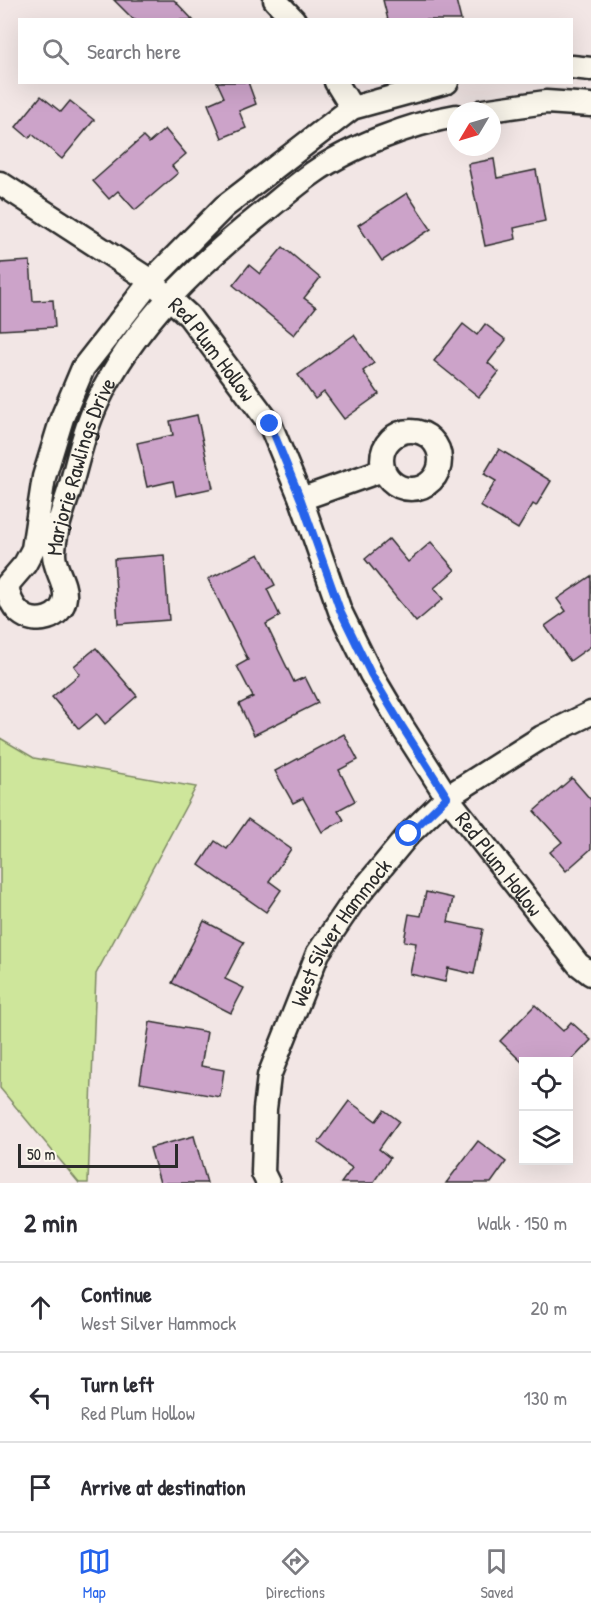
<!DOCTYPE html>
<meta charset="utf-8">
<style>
body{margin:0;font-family:"Patrick Hand",sans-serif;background:#f2f2f3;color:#2b2b33}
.controls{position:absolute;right:18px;bottom:18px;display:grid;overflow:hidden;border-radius:0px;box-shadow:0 6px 24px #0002}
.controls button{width:54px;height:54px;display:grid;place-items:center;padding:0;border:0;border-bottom:2px solid #e1e1e2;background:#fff;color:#2b2b33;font:30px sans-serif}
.compass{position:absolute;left:447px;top:102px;width:54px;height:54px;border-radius:50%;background:#fff;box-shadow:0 6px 24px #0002;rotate:232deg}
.scale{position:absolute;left:18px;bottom:15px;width:160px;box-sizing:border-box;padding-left:6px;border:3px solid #2b2b2b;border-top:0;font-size:16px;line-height:21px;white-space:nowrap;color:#2b2b2b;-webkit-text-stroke:4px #fbf7ec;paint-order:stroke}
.stop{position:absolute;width:18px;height:18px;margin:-14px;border:4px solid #2563eb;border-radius:50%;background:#fff}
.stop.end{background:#2563eb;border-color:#fff;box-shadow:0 2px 6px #0008}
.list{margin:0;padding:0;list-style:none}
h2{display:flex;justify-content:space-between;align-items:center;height:78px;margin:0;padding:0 24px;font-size:26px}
h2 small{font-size:20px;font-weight:400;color:#7c7c81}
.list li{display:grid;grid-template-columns:39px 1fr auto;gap:18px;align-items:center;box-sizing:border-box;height:90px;padding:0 24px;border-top:2px solid #e1e1e2}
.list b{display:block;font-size:22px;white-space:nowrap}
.list p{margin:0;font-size:20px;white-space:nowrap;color:#7c7c81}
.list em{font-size:20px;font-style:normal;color:#7c7c81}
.icon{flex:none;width:33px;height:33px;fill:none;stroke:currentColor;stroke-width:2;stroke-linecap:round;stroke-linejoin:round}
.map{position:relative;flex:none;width:591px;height:1183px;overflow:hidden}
.search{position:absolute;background:#fff;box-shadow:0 6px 24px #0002;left:18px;right:18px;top:18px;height:66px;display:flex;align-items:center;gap:15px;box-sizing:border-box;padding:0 21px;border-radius:0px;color:#7c7c81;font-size:22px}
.sheet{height:348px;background:#fff}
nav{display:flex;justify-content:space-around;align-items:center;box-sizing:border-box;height:84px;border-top:2px solid #e1e1e2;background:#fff;font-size:16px;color:#7c7c81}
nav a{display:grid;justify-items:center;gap:3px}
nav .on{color:#2563eb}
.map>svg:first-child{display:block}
.green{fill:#cee69b;stroke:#7c8863;stroke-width:1.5}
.building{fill:#cca3c9;stroke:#2b2b2b;stroke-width:1.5}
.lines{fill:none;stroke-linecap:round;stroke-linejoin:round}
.street-casing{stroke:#2b2b2b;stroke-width:27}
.street{stroke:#fbf7ec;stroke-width:22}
.route{stroke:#2563eb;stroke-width:8}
.labels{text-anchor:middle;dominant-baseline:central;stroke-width:4.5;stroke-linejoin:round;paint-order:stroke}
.street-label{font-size:22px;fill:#2b2b2b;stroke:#fbf7ec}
</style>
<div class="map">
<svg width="591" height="1183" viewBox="0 0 591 1183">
<rect width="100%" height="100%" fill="#f2e6e5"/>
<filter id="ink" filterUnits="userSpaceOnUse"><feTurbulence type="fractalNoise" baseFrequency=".0167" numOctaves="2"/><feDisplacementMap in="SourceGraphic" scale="12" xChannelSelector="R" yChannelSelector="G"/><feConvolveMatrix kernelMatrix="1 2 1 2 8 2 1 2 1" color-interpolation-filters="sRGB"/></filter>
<g filter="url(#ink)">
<path class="green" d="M0 738 34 758 196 787 96 974 88 1183H79L0 1088Z"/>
<g class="building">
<path d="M114 0H174L193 20H134Z"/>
<path d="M383 0H456L461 20H388Z"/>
<path d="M217 82H248L256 104 239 111 246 128 222 138 208 104 224 97Z"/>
<path d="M41 96 61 112 70 101 94 120 62 159 32 134 29 138 16 127Z"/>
<path d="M165 129 186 154 172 166 178 173 135 210 118 191 109 199 93 181 143 137 149 143Z"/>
<path d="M494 159 497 178 536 170 545 221 514 228 516 239 485 246 468 164Z"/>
<path d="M407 193 431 229 382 261 358 225Z"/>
<path d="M283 247 320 278 304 298 316 307 294 335 233 285 249 265 260 274Z"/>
<path d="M30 261 33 301 53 300 55 327 0 330V263Z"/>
<path d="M463 324 477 335 485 324 506 340 488 363 499 372 479 397 434 361Z"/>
<path d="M354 335 374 363 363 371 379 394 344 419 324 392 315 399 298 375Z"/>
<path d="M197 415 213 488 176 496 173 481 147 487 137 443 173 435 170 421Z"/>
<path d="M499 449 551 481 536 506 533 504 518 529 480 506 496 481 484 474Z"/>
<path d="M389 539 408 562 431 542 455 570 434 588 443 599 416 622 365 559Z"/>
<path d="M259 554 275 585 267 589 280 616 266 624 294 682 305 677 318 703 254 735 239 704 253 697 237 666 248 660 208 579Z"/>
<path d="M164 555 169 620 118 624 114 559Z"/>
<path d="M591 576V646L570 661 545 626 566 611 557 599Z"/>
<path d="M96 648 137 696 105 724 97 714 79 729 52 697 80 674 74 666Z"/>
<path d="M344 734 358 760 339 770 355 801 338 810 344 820 322 832 303 798 293 803 275 771Z"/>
<path d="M572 778 591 800V849L566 871 550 852 562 842 534 811Z"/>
<path d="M248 819 291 849 269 881 281 890 266 912 199 865 215 841 227 849Z"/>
<path d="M426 892 453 898 448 922 483 929 474 974 448 968 445 982 410 974 416 943 404 941 409 914 421 916Z"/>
<path d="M204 921 244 942 225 979 244 988 231 1013 172 983Z"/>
<path d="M535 1005 563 1031 571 1022 591 1040 570 1062H522L500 1041Z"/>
<path d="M150 1022 207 1032 201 1066 224 1070 220 1097 140 1083Z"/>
<path d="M349 1101 376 1121 384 1110 399 1121 379 1149 390 1158 373 1183H341L352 1168 318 1143Z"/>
<path d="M194 1136 207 1183H160L150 1148Z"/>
<path d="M478 1141 506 1162 491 1183H446Z"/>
</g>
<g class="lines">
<defs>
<g id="street">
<path d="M275 0 294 20"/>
<path d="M572 67 591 69"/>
<path d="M336 82 352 108"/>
<path id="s1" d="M447 82 352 108 224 207 151 281 83 368 62 418 44 477 33 549 25 564 7 585C9 596 11 605 20 613 35 626 63 619 65 597 66 582 54 569 54 554 54 532 64 508 70 488 78 459 85 428 98 401 134 324 198 265 264 212 280 199 296 185 313 173 349 147 413 123 456 116"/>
<path d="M483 111 546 102 591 105"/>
<path id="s2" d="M0 183 151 281 189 316 270 424 301 499 340 611 371 674 403 728 447 797 578 964 591 974"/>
<circle cx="411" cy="460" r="29"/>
<path d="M301 499 383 470"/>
<path id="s3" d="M268 1183 263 1173 265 1109 269 1076 318 953 352 903 409 834 447 797 542 737 591 713"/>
</g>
</defs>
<use href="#street" class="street-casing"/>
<use href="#street" class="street"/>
</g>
</g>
<g class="lines" filter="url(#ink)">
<path class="route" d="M270 424 301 500 340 610 371 674 403 728 447 797 409 834"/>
</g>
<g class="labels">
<g class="street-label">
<text stroke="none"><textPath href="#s2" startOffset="272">Red Plum Hollow</textPath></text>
<text stroke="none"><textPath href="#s1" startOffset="934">Marjorie Rawlings Drive</textPath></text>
<text stroke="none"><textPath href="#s2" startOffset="866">Red Plum Hollow</textPath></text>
<text stroke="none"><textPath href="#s3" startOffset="270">West Silver Hammock</textPath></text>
</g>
</g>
</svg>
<div class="controls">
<button><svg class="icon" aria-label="locate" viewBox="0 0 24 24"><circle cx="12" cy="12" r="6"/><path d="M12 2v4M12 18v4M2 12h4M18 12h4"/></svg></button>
<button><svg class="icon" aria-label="layers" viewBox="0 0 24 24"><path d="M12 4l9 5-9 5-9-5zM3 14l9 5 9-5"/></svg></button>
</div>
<svg class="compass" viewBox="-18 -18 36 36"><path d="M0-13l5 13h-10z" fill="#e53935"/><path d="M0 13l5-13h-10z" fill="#7c7c81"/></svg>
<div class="scale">50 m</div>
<div class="stop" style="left:409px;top:834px"></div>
<div class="stop end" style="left:270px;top:424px"></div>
<div class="search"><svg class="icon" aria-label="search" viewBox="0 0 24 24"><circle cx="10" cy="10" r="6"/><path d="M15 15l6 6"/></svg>Search here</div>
</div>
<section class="sheet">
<h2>2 min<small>Walk · 150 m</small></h2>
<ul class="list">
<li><svg class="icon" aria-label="ahead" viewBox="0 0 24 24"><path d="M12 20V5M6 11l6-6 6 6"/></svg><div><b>Continue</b><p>West Silver Hammock</p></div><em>20 m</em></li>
<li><svg class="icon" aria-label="left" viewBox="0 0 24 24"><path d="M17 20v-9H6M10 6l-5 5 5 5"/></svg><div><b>Turn left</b><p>Red Plum Hollow</p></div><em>130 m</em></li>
<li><svg class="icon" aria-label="arrive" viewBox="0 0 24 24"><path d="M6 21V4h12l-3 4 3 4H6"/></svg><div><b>Arrive at destination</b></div></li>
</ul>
</section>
<nav>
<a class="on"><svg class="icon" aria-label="map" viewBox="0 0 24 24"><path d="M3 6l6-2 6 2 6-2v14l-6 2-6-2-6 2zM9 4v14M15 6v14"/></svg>Map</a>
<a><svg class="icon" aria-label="directions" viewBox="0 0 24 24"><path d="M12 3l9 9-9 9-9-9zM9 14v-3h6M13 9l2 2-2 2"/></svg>Directions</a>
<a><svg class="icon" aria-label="saved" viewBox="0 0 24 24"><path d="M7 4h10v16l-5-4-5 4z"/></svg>Saved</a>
</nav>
